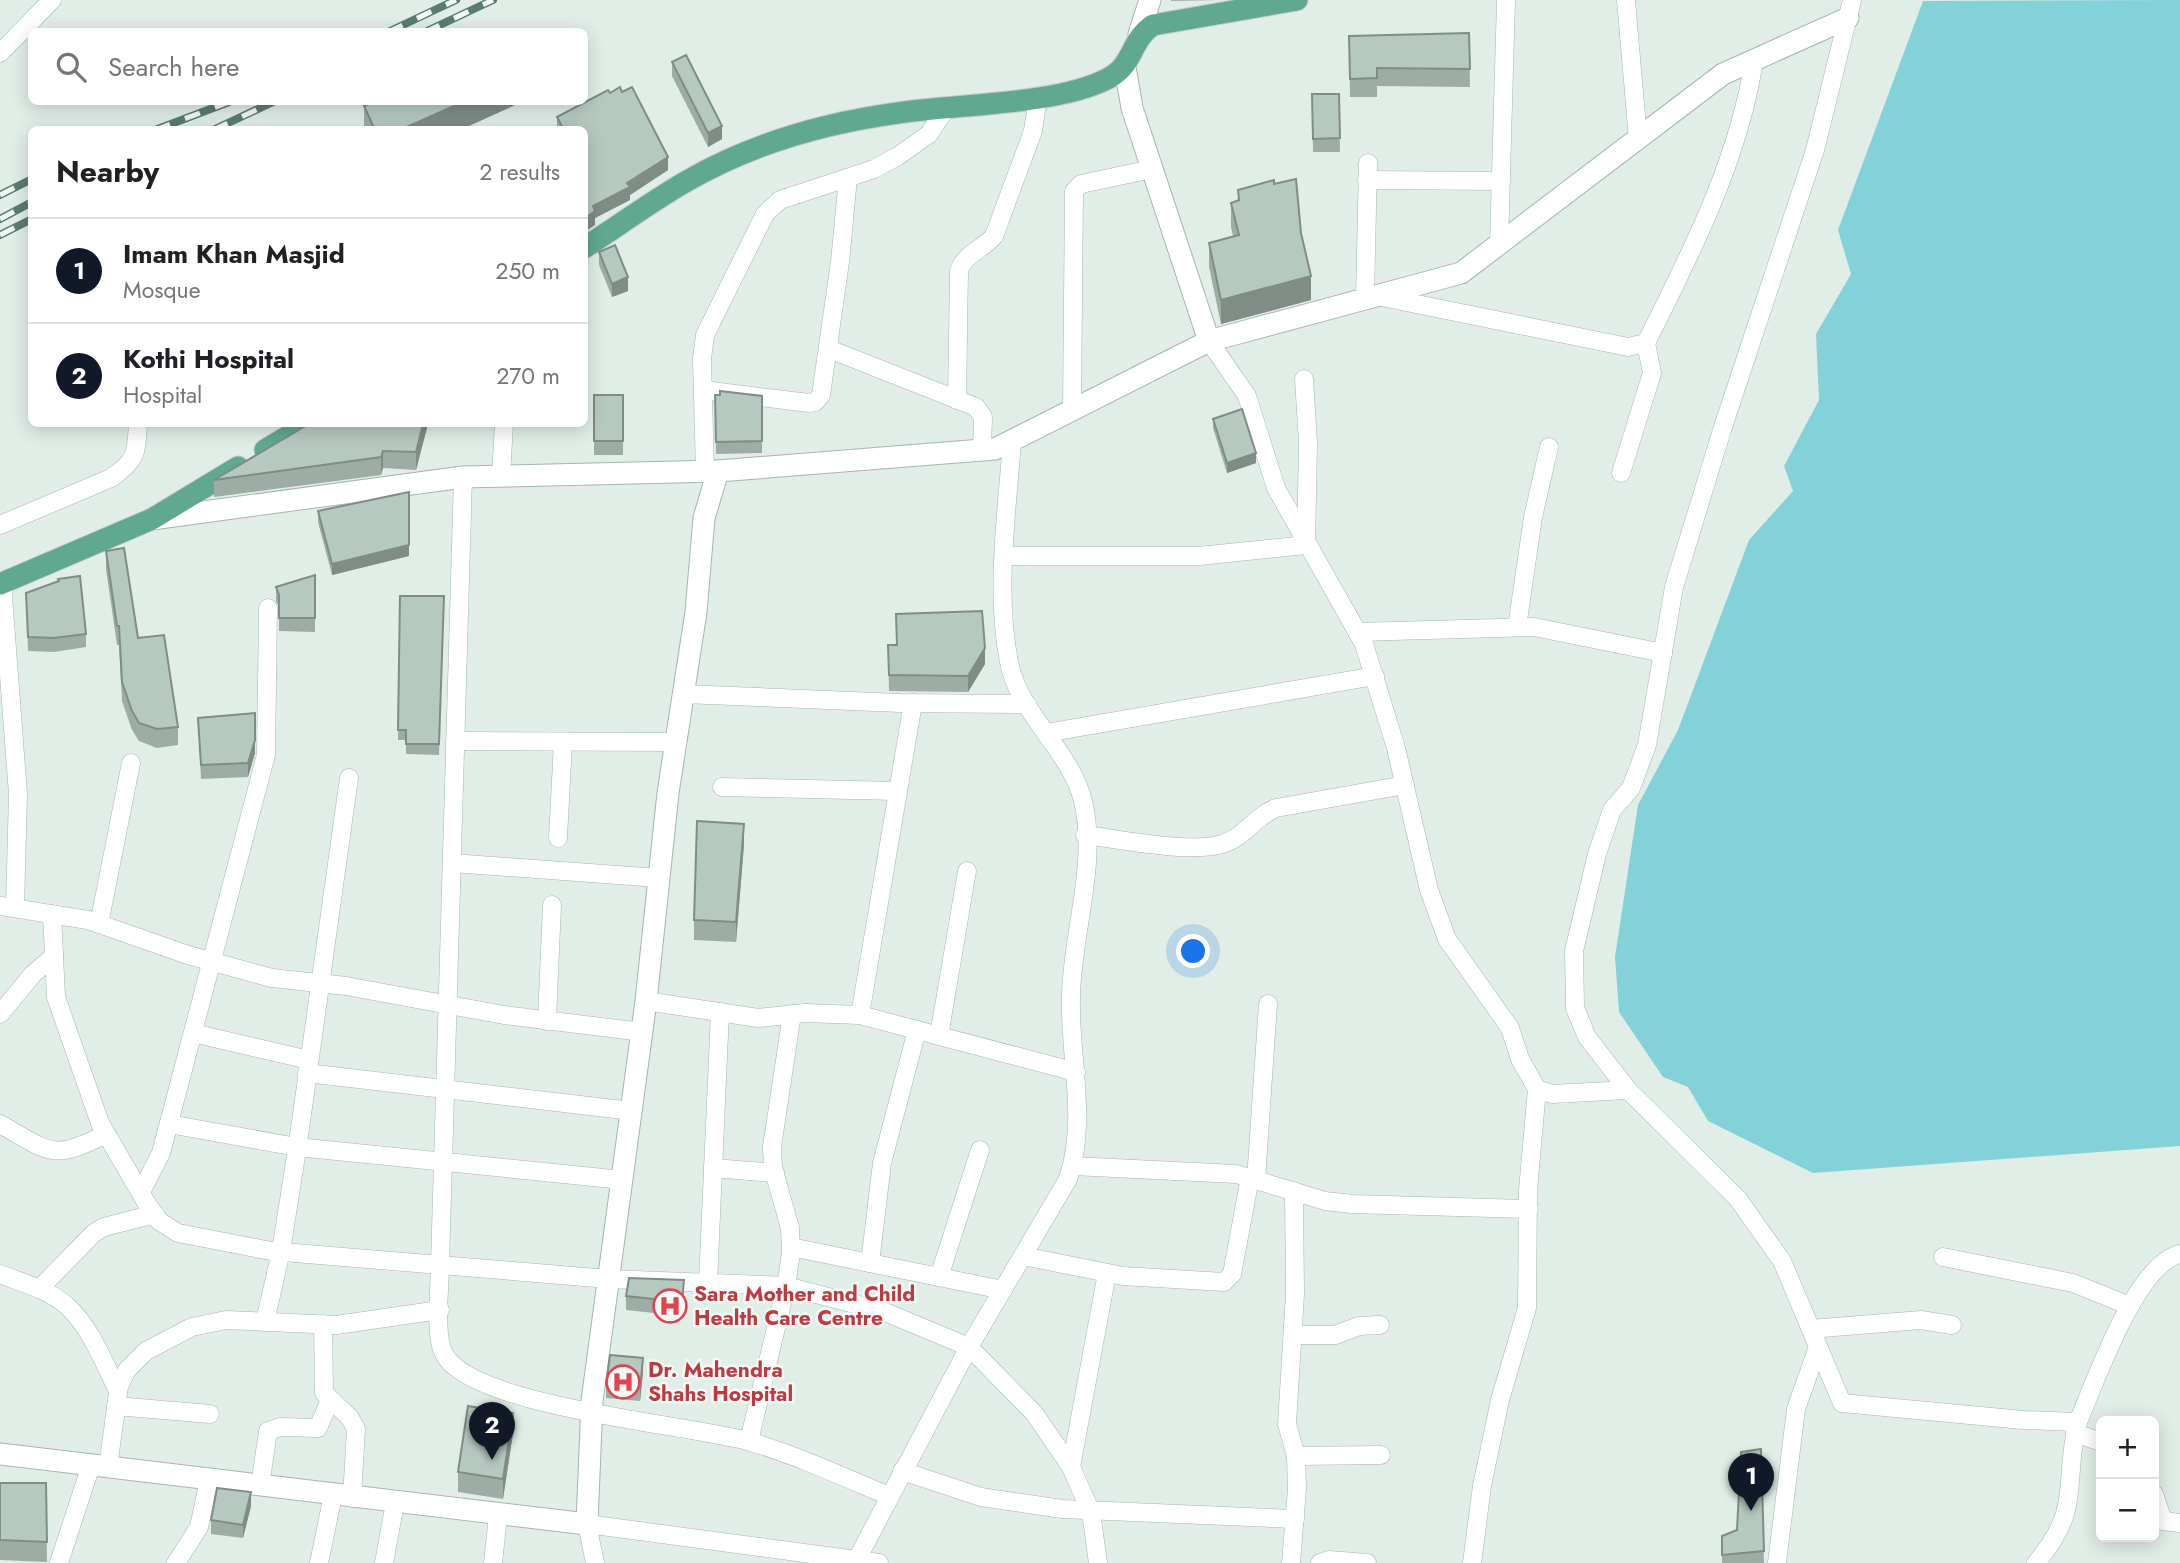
<!DOCTYPE html>
<meta charset="utf-8">
<style>
body{margin:0;font-family:Jost,sans-serif;background:#f2f2f2;color:#202124}
.controls{position:absolute;right:21px;bottom:21px;display:grid;overflow:hidden;border-radius:10px;box-shadow:0 4px 18px #0003}
.controls button{width:63px;height:63px;display:grid;place-items:center;padding:0;border:0;border-bottom:2px solid #e0e0e0;background:#fff;color:#202124;font:35px sans-serif}
.you{position:absolute;left:1194px;top:952px;width:24px;height:24px;margin:-18px;border:5px solid #fff;border-radius:50%;background:#1a73e8;box-shadow:0 0 0 10px #1a73e833}
.badge{display:grid;place-items:center;width:46px;height:46px;border-radius:50%;background:#111827;color:#fff;font-size:23px;font-weight:700}
.pin{position:absolute;translate:-50% -58px;filter:drop-shadow(0 2px 4px #0008)}
.pin::after{content:'';position:absolute;top:37px;width:24px;height:21px;background:inherit;clip-path:polygon(0 0,100% 0,50% 100%)}
.list{margin:0;padding:0;list-style:none}
h2{display:flex;justify-content:space-between;align-items:center;height:91px;margin:0;padding:0 28px;font-size:30px}
h2 small{font-size:23px;font-weight:400;color:#757577}
.list li{display:grid;grid-template-columns:46px 1fr auto;gap:21px;align-items:center;box-sizing:border-box;height:105px;padding:0 28px;border-top:2px solid #e0e0e0}
.list b{display:block;font-size:26px;white-space:nowrap}
.list p{margin:0;font-size:23px;white-space:nowrap;color:#757577}
.list em{font-size:23px;font-style:normal;color:#757577}
.icon{flex:none;width:38px;height:38px;fill:none;stroke:currentColor;stroke-width:2;stroke-linecap:round;stroke-linejoin:round}
.map{position:relative;flex:none;width:2180px;height:1563px;overflow:hidden}
.search{position:absolute;background:#fff;box-shadow:0 4px 18px #0003;left:28px;top:28px;width:560px;height:77px;display:flex;align-items:center;gap:18px;box-sizing:border-box;padding:0 24px;border-radius:10px;color:#757577;font-size:26px}
.panel{position:absolute;background:#fff;box-shadow:0 4px 18px #0003;left:28px;top:126px;width:560px;height:301px;border-radius:10px}
.map>svg:first-child{display:block}
.water{fill:#83d2d9}
.lines{fill:none;stroke-linecap:round;stroke-linejoin:round}
.minor-casing{stroke:#a3b7ae;stroke-width:19}
.tertiary-casing{stroke:#a3b7ae;stroke-width:23}
.secondary-casing{stroke:#9ebbae;stroke-width:23}
.primary-casing{stroke:#c0cac6;stroke-width:23}
.minor{stroke:#fff;stroke-width:18}
.tertiary{stroke:#fff;stroke-width:21}
.secondary{stroke:#fff;stroke-width:21}
.primary{stroke:#61a890;stroke-width:21}
.rail-casing{stroke:#5a7c70;stroke-width:8}
.rail{stroke:#f3faf5;stroke-width:5;stroke-dasharray:16;stroke-linecap:butt}
.wall{fill:#9dada5}
.shaded-wall{fill:#7f8d86}
.building{fill:#b6c9c0;stroke:#7f8d86;stroke-width:2}
.labels{text-anchor:middle;dominant-baseline:central;stroke-width:5;stroke-linejoin:round;paint-order:stroke}
.health-label{font-size:21px;font-weight:bold;fill:#be3a42;stroke:#f3faf5;text-anchor:start}
</style>
<div class="map">
<svg width="2180" height="1563" viewBox="0 0 2180 1563">
<rect width="100%" height="100%" fill="#e1eee7"/>
<path class="water" d="M2180 0V1146L1813 1173 1708 1121 1688 1087 1663 1077 1619 1012 1615 957 1638 805 1678 730 1749 540 1793 491 1784 466 1819 400 1816 334 1851 274 1838 230 1923 1Z"/>
<g class="lines">
<defs>
<g id="minor">
<path d="M1626 0 1638 139"/>
<path d="M1852 0 1815 150 1722 430 1674 587 1647 745 1631 788 1612 810 1597 854 1574 951 1575 1008 1587 1037 1628 1090 1738 1199 1782 1261 1842 1403 2023 1420 2078 1422C2096 1380 2136 1264 2180 1254"/>
<path d="M0 53 52 0"/>
<path d="M1367 180 1501 181"/>
<path d="M1499 244 1506 0"/>
<path d="M1377 296 1628 347 1646 343C1691 253 1739 160 1754 60"/>
<path d="M1365 298 1368 163"/>
<path d="M1209 341 1247 396 1276 488 1364 644 1396 748 1429 890 1447 939 1510 1028 1520 1059 1537 1089 1552 1094 1628 1090"/>
<path d="M829 349 976 407 983 417 982 450"/>
<path d="M703 390 809 403 815 402 821 395 840 262 848 178"/>
<path d="M957 400 959 271C963 255 983 249 994 236L1033 131 1038 97"/>
<path d="M1072 410 1074 191 1081 184 1152 169"/>
<path d="M705 471 702 359 705 335 765 214 780 200 874 169 898 156 929 134 947 107"/>
<path d="M1621 473 1652 373 1646 343"/>
<path d="M501 476 504 424"/>
<path d="M463 477 440 1265C440 1287 434 1335 444 1354 471 1407 693 1425 751 1442 798 1456 844 1477 889 1496"/>
<path d="M0 525 111 478C137 460 136 454 138 424"/>
<path d="M1005 556H1199L1306 545 1308 443 1304 379"/>
<path d="M2 583 18 794 15 908"/>
<path d="M1517 627 1533 517 1549 447"/>
<path d="M1357 632 1534 627 1663 653"/>
<path d="M683 694 900 703 1027 704"/>
<path d="M1046 733 1375 676"/>
<path d="M455 741 676 742"/>
<path d="M722 787 898 791"/>
<path d="M1085 835C1119 839 1191 854 1222 844 1244 838 1255 816 1276 808L1405 785"/>
<path d="M558 838 563 742"/>
<path d="M452 863 659 878"/>
<path d="M0 906 88 920 188 955 272 978 346 986 504 1015 642 1032"/>
<path d="M52 914 56 997 100 1123 147 1204 159 1221 178 1233 271 1251 609 1279 786 1286 885 1312 969 1347 1034 1413 1071 1467 1091 1512 1098 1563"/>
<path d="M99 924 131 763"/>
<path d="M646 1001 758 1018 805 1013 860 1015 1076 1072"/>
<path d="M0 1014 33 974 54 956"/>
<path d="M860 1015 913 703"/>
<path d="M547 1021 552 905"/>
<path d="M193 1033 309 1060"/>
<path d="M939 1036 967 871"/>
<path d="M307 1073 632 1111"/>
<path d="M0 1124C51 1153 52 1161 106 1134"/>
<path d="M169 1124 297 1147 623 1180"/>
<path d="M1073 1166 1236 1174 1325 1201 1352 1204 1529 1209"/>
<path d="M713 1168 775 1173"/>
<path d="M1256 1180 1268 1004"/>
<path d="M141 1192 161 1153 266 755 268 608"/>
<path d="M791 1247 1003 1290"/>
<path d="M1023 1256 1123 1276 1224 1282 1232 1274 1250 1178"/>
<path d="M1943 1257 2073 1283 2130 1306"/>
<path d="M870 1263 882 1163 917 1030"/>
<path d="M0 1274C23 1283 50 1290 68 1307 91 1328 104 1363 118 1391"/>
<path d="M939 1277 980 1150"/>
<path d="M708 1283 720 1012"/>
<path d="M39 1289 94 1233 104 1227 155 1214"/>
<path d="M265 1322 281 1251 298 1143 349 778"/>
<path d="M323 1324 324 1393 350 1418 356 1429 352 1498"/>
<path d="M1810 1329 1921 1320 1952 1325"/>
<path d="M1293 1335H1335L1359 1326 1380 1325"/>
<path d="M116 1406 210 1414"/>
<path d="M2075 1433 2101 1442"/>
<path d="M749 1441 786 1286 791 1253 790 1228 773 1168 772 1147 792 1014"/>
<path d="M1296 1456 1381 1455"/>
<path d="M108 1467 119 1386 127 1370 146 1351 192 1327 226 1320 336 1325 440 1310"/>
<path d="M1071 1467 1107 1273"/>
<path d="M902 1471 981 1497 1062 1509 1295 1519"/>
<path d="M260 1486 268 1431 280 1427 318 1428 330 1400"/>
<path d="M2154 1494 2163 1521 2180 1523"/>
<path d="M59 1563 91 1465"/>
<path d="M176 1563 199 1527 209 1480"/>
<path d="M319 1563 333 1495"/>
<path d="M384 1563 395 1503"/>
<path d="M493 1563 498 1516"/>
<path d="M595 1563 587 1524 879 1563"/>
<path d="M855 1563 969 1347 1068 1179C1088 1118 1069 1058 1071 996 1072 933 1098 864 1083 801 1070 749 1019 715 1009 662 995 591 1007 513 1012 441"/>
<path d="M1291 1563 1297 1489 1296 1456 1287 1424 1295 1294 1294 1191"/>
<path d="M1320 1563 1329 1560 1367 1563"/>
<path d="M1472 1563 1482 1486 1500 1400 1527 1308 1528 1190 1537 1089"/>
<path d="M1777 1563 1796 1409 1818 1347"/>
<path d="M2036 1563C2084 1506 2062 1483 2078 1422"/>
</g>
<g id="tertiary">
<path d="M1125 67 1132 108 1209 341"/>
<path d="M152 519 463 477 718 471 995 449 1209 341 1461 273 1723 74 1848 18"/>
<path d="M0 1454 587 1524 592 1401 646 1001 668 793 696 612 704 518 718 471"/>
</g>
<path id="secondary" d="M1139 34 1150 0"/>
<g id="primary">
<path d="M584 248C618 226 652 201 687 181 751 144 824 123 898 113 956 104 1056 105 1107 79 1135 65 1129 41 1153 25L1297 0"/>
<path d="M265 450 308 424"/>
<path d="M0 584 152 519 238 467"/>
</g>
</defs>
<use href="#minor" class="minor-casing"/>
<use href="#tertiary" class="tertiary-casing"/>
<use href="#secondary" class="secondary-casing"/>
<use href="#primary" class="primary-casing"/>
<use href="#minor" class="minor"/>
<use href="#tertiary" class="tertiary"/>
<use href="#secondary" class="secondary"/>
<use href="#primary" class="primary"/>
<defs>
<g id="rail">
<path d="M388 32 456 0"/>
<path d="M425 32 493 0"/>
<path d="M155 130 229 102"/>
<path d="M213 130 273 102"/>
<path d="M0 195 32 179"/>
<path d="M0 219 32 202"/>
<path d="M0 235 32 219"/>
</g>
</defs>
<use href="#rail" class="rail-casing"/>
<use href="#rail" class="rail"/>
</g>
<g class="wall">
<path d="M1171 0H1220L1171 1Z"/>
<path d="M1469 33 1470 87 1377 86V97H1350L1349 36Z"/>
<path d="M672 62 722 139 708 147 672 76Z"/>
<path d="M620 87 622 92 632 87 668 157V170L630 195V200L595 218V225L584 232V130H557V117L608 90 610 93Z"/>
<path d="M1312 94H1339L1340 152H1313Z"/>
<path d="M364 106 460 130H364Z"/>
<path d="M1274 184 1301 233 1311 300 1221 324 1209 267V243L1233 236 1231 227V203L1238 201V190Z"/>
<path d="M599 252 628 291 612 297 599 265Z"/>
<rect x="594" y="395" width="29" height="60"/>
<path d="M715 395 762 396V453L716 454Z"/>
<path d="M1213 419 1256 463 1227 473 1213 428Z"/>
<path d="M428 424 416 470 383 468 381 475 214 497V480Z"/>
<path d="M318 511 409 556 332 575 318 522Z"/>
<path d="M106 551 138 638 178 727V745L157 748 139 741 132 730 122 701 119 645H117L106 569Z"/>
<path d="M315 575V632L279 631V608L276 601V587Z"/>
<path d="M26 593 86 634V647L54 652 28 651Z"/>
<path d="M400 596H444L439 755 406 754V740H398Z"/>
<path d="M888 645 985 664 968 692 889 691Z"/>
<path d="M198 718 255 753 248 777 201 779Z"/>
<path d="M744 844 736 942 694 940V920Z"/>
<path d="M684 1293 682 1316 626 1310V1296Z"/>
<path d="M643 1372 640 1401 606 1398V1385Z"/>
<path d="M513 1433 503 1499 458 1492V1472Z"/>
<path d="M1761 1449 1764 1563H1722V1536L1737 1530Z"/>
<path d="M0 1483H46L47 1562 0 1560Z"/>
<path d="M251 1506 243 1538 211 1534V1520Z"/>
</g>
<g class="shaded-wall">
<path d="M463 102H522L460 130H400Z"/>
<path d="M722 126V139L708 147V133Z"/>
<path d="M668 157V170L630 195V200L595 218V225L584 232V219L593 206Z"/>
<path d="M1311 276V300L1221 324V300Z"/>
<path d="M628 277V291L612 297V284Z"/>
<path d="M423 424H428L416 470V452Z"/>
<path d="M383 451V468L381 475V457Z"/>
<path d="M1256 453V463L1227 473V463Z"/>
<path d="M409 492V556L332 575V564Z"/>
<path d="M985 648V664L968 692V676Z"/>
<path d="M255 713V753L248 777V763Z"/>
<path d="M744 824V844L736 942V922Z"/>
<path d="M684 1280V1293L682 1316V1302Z"/>
<path d="M643 1358V1372L640 1401V1388Z"/>
<path d="M513 1413V1433L503 1499V1479Z"/>
<path d="M251 1492V1506L243 1538V1525Z"/>
</g>
<g class="building">
<path d="M1469 33 1470 69 1377 68V78L1350 79 1349 36Z"/>
<path d="M686 55 722 126 708 133 672 62Z"/>
<path d="M620 87 622 92 632 87 668 157 627 183 630 187 593 206 595 211 584 219V130H564L557 117 608 90 610 93Z"/>
<path d="M1312 94H1339L1340 138 1313 139Z"/>
<path d="M374 102H463L400 130H375L364 106Z"/>
<path d="M1296 179 1301 233 1311 276 1221 300 1209 243 1239 235 1231 203 1239 200 1238 190 1274 180V184Z"/>
<path d="M615 245 628 277 612 284 599 252Z"/>
<path d="M720 391 762 396V441L716 442 715 395H720Z"/>
<rect x="594" y="395" width="29" height="46"/>
<path d="M1242 409 1256 453 1227 463 1213 419Z"/>
<path d="M309 424H423L416 452 383 451 381 457 214 480Z"/>
<path d="M409 492V545L332 564 318 511Z"/>
<path d="M124 548 138 638 164 635 178 727 157 729 139 723 132 711 122 682 119 626H117L106 551Z"/>
<path d="M315 575V618H279V595L276 587Z"/>
<path d="M80 576 86 634 54 638 28 637 26 593 59 581 58 579Z"/>
<path d="M400 596H444L439 744H406V730H398Z"/>
<path d="M982 611 985 648 968 676 889 675 888 645H897L896 614Z"/>
<path d="M255 713V740L248 763 201 765 198 718Z"/>
<path d="M697 821 744 824 736 922 694 920Z"/>
<path d="M629 1278 684 1280 682 1302 626 1296Z"/>
<path d="M610 1355 643 1358 640 1388 606 1385Z"/>
<path d="M468 1406 513 1413 503 1479 458 1472Z"/>
<path d="M1761 1449 1764 1551 1722 1555V1536L1737 1530 1741 1452Z"/>
<path d="M0 1483H46L47 1542 0 1540Z"/>
<path d="M217 1488 251 1492 243 1525 211 1520Z"/>
</g>
<defs>
<symbol id="hospital-ring" viewBox="-11 -11 22 22"><circle r="9.5" fill="#f3faf5" stroke="#e0444e" stroke-width="1.5"/><path d="M-5-5h3v3.5h4V-5h3V5h-3V1.5h-4V5h-3Z" fill="#e0444e"/></symbol>
</defs>
<g fill-rule="evenodd">
<use href="#hospital-ring" x="651" y="1287" width="38" height="38"/>
<use href="#hospital-ring" x="604" y="1363" width="38" height="38"/>
</g>
<g class="labels">
<g class="health-label">
<text x="694" y="1294">Sara Mother and Child<tspan x="694" dy="24">Health Care Centre</tspan></text>
<text x="648" y="1370">Dr. Mahendra<tspan x="648" dy="24">Shahs Hospital</tspan></text>
</g>
</g>
</svg>
<div class="controls">
<button>+</button>
<button>−</button>
</div>
<div class="you"></div>
<div class="pin badge" style="left:1751px;top:1511px">1</div>
<div class="pin badge" style="left:492px;top:1460px">2</div>
<div class="search"><svg class="icon" aria-label="search" viewBox="0 0 24 24"><circle cx="10" cy="10" r="6"/><path d="M15 15l6 6"/></svg>Search here</div>
<section class="panel">
<h2>Nearby<small>2 results</small></h2>
<ul class="list">
<li><span class="badge">1</span><div><b>Imam Khan Masjid</b><p>Mosque</p></div><em>250 m</em></li>
<li><span class="badge">2</span><div><b>Kothi Hospital</b><p>Hospital</p></div><em>270 m</em></li>
</ul>
</section>
</div>
